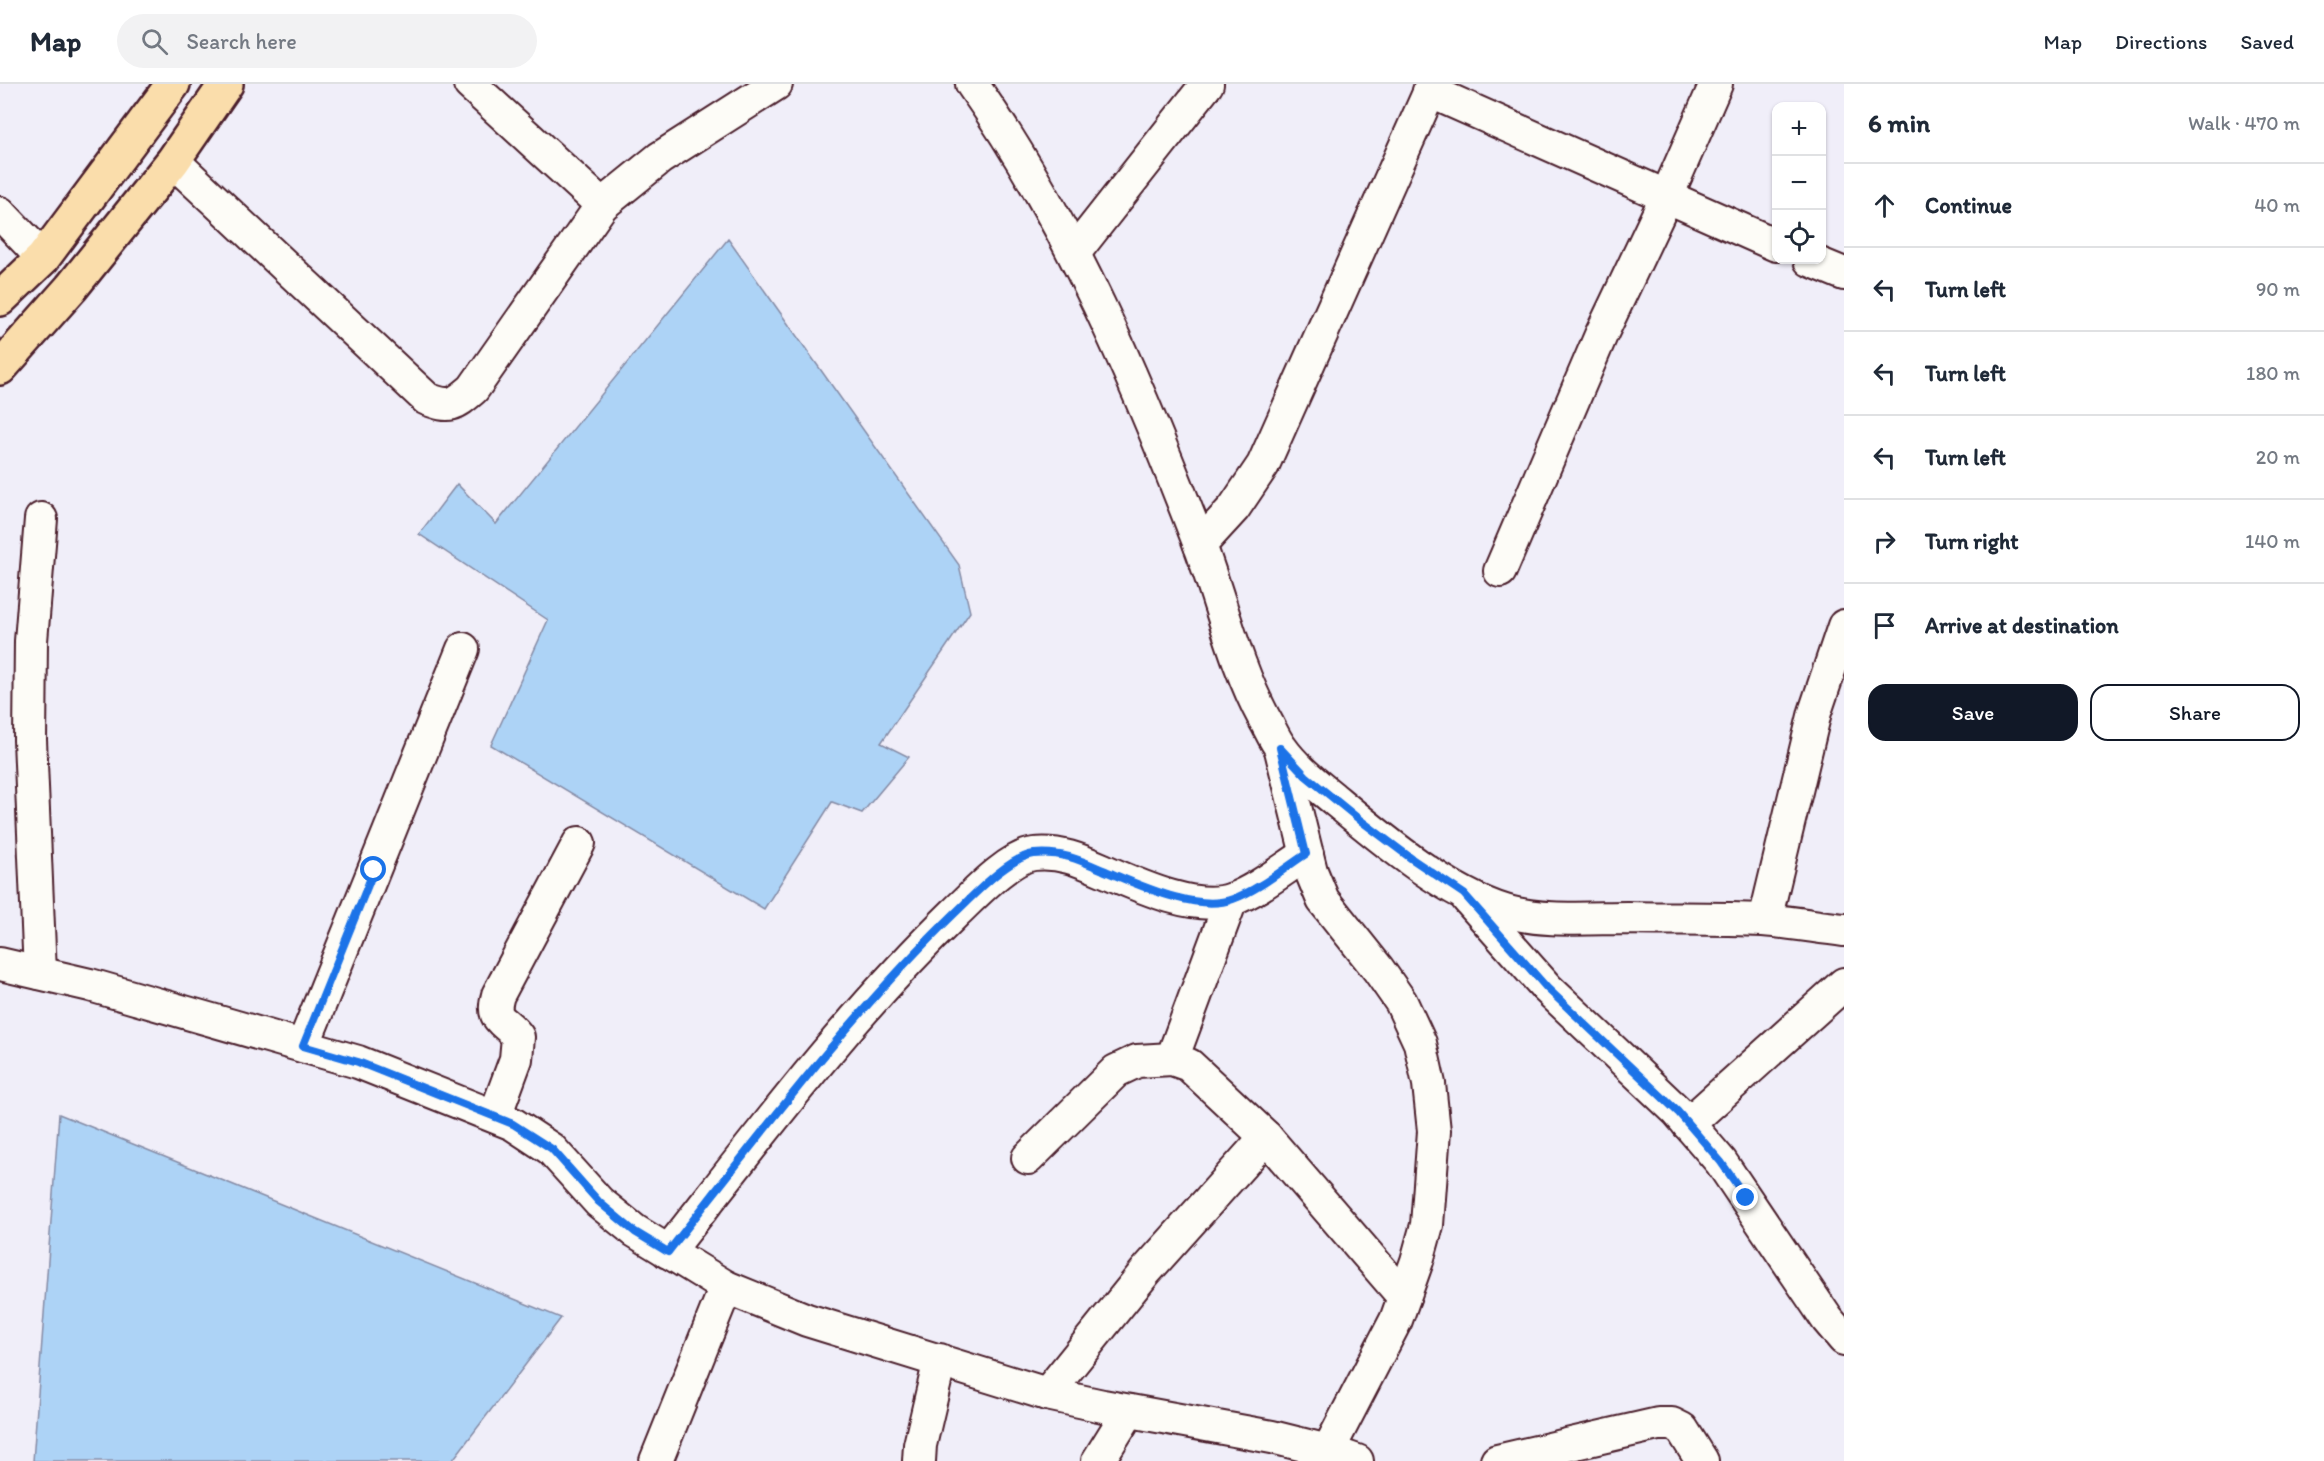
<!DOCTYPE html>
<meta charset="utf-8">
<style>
body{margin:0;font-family:Itim,sans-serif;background:#f2f2f3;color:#1f2937}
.controls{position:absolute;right:18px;top:18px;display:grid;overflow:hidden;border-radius:12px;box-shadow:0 2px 4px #0004}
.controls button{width:54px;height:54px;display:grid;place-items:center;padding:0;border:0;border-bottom:2px solid #e0e1e3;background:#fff;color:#1f2937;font:30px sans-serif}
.stop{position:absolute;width:18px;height:18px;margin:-14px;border:4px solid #1a73e8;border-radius:50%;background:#fff}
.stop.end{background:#1a73e8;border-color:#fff;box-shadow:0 2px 6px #0008}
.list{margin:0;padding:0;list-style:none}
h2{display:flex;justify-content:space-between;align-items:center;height:78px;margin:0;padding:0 24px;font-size:26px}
h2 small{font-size:20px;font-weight:400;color:#747a83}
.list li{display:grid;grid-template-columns:39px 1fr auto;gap:18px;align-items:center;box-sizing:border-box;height:84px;padding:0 24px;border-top:2px solid #e0e1e3}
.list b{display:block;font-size:22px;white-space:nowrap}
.list em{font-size:20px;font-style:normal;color:#747a83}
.actions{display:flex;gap:12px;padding:18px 24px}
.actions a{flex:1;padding:14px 0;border:2px solid #111827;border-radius:18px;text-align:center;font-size:21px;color:#111827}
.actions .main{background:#111827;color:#fff}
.icon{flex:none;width:33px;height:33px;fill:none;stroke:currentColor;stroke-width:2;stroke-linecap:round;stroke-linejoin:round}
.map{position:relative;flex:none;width:1844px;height:1377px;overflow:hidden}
header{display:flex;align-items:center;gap:36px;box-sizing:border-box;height:84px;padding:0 30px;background:#fff;border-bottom:2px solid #e0e1e3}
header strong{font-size:28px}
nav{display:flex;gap:33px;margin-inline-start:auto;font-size:21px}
.search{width:420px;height:54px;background:#f2f2f3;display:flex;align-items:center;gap:15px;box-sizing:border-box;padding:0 21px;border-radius:33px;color:#747a83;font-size:22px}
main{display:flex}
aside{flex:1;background:#fff}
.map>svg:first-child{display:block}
.water{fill:#add3f6;stroke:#858ba5;stroke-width:1.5}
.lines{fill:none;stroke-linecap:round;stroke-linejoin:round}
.minor-casing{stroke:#4a1f2b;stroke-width:36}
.major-casing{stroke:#4a1f2b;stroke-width:38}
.minor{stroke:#fdfcf7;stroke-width:32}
.major{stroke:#faddab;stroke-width:33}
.route{stroke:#1a73e8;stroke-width:8}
</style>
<header>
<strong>Map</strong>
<div class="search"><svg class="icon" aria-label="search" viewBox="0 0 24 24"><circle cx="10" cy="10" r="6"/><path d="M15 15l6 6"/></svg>Search here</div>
<nav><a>Map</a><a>Directions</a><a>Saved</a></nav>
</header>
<main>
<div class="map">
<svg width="1844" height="1377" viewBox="0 0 1844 1377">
<rect width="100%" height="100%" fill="#f0eef9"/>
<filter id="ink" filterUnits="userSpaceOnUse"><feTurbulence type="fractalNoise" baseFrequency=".0167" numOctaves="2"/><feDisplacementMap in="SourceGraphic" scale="12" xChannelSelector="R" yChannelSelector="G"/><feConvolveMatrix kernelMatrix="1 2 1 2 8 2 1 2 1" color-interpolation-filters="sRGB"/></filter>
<g filter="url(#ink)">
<g class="water">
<path d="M728 155 959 481 970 528 881 659 909 673 862 729 832 718 764 825 491 661 548 536 419 450 457 400 496 440Z"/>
<path d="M59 1030 561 1234 452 1377H33Z"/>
</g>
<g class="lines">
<defs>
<g id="minor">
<path d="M470 0 602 121"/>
<path d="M972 0C1070 139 1137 298 1198 456 1221 516 1234 578 1264 634 1270 644 1274 655 1281 664 1295 684 1316 700 1335 716 1382 755 1446 809 1505 827 1541 838 1589 834 1627 834 1672 835 1718 834 1763 836 1790 838 1817 843 1844 846"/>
<path d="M1429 7 1776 161"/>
<path d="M173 77 427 315C451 324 454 321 473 305L602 121 660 74 776 0"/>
<path d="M0 129 43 174"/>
<path d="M1074 169 1207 0"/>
<path d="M1810 176 1844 190"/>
<path d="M1200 461 1234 424 1263 381 1433 0"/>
<path d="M1500 487 1601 251 1666 114 1716 0"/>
<path d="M1281 666 1311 787 1323 816 1378 885 1401 918 1420 959 1429 1000 1434 1047 1427 1141 1417 1177 1396 1236 1328 1367"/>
<path d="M1468 815 1547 904 1678 1028 1721 1078 1827 1235 1844 1255"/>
<path d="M1765 836 1815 628 1844 542"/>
<path d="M0 880 90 901 358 978 513 1040 551 1065 599 1118 635 1147 726 1203 807 1236 1047 1310 1103 1322 1272 1353 1328 1367 1357 1377"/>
<path d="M40 889 30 656 31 557 41 435"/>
<path d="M303 962 463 565"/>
<path d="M1172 975 1231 816"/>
<path d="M495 1032 516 975 518 953C505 935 490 938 498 911L579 759"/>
<path d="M1688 1040 1844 900"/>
<path d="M1028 1074 1116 987 1137 977 1172 975 1189 981 1266 1053 1404 1213"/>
<path d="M668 1168C760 1051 848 933 955 829 973 812 1009 773 1034 770 1059 767 1080 776 1103 786 1137 801 1197 829 1233 815 1259 805 1283 785 1307 770"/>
<path d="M1047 1310 1146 1187 1266 1053"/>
<path d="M656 1377 726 1203"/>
<path d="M919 1377 920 1361 940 1276"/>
<path d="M1098 1377 1129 1327"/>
<path d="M1497 1377 1658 1340H1672L1682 1345 1702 1377"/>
</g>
<g id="major">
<path d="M0 215 43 174 173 0"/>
<path d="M0 284 71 204 173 77 226 0"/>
</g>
</defs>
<use href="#minor" class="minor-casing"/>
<use href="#major" class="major-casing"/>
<use href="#minor" class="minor"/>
<use href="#major" class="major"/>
</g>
</g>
<g class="lines" filter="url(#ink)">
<path class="route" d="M374 786 303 962 358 978 513 1040 552 1065 599 1118 635 1148 668 1168C760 1051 848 933 955 829 973 812 1009 773 1034 770 1060 767 1080 776 1103 786 1137 800 1197 829 1233 815 1260 805 1283 785 1306 770L1280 664 1306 692 1360 736 1412 775 1464 810 1547 904 1678 1028 1721 1078 1746 1114"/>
</g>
</svg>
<div class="controls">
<button>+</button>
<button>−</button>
<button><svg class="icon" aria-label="locate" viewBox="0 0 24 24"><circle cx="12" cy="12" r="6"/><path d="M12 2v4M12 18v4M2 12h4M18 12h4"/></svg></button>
</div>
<div class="stop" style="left:374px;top:786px"></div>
<div class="stop end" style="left:1746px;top:1114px"></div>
</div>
<aside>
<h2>6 min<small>Walk · 470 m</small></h2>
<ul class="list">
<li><svg class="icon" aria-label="ahead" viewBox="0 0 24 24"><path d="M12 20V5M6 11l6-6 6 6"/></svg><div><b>Continue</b></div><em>40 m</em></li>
<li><svg class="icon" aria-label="left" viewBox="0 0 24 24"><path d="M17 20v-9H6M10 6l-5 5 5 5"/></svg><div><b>Turn left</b></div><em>90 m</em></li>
<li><svg class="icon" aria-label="left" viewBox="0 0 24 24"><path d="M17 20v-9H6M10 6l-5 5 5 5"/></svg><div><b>Turn left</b></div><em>180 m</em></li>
<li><svg class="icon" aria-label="left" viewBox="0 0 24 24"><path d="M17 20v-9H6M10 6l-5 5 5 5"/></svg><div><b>Turn left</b></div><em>20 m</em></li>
<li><svg class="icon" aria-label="right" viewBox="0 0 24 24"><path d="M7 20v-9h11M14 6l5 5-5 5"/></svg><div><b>Turn right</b></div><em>140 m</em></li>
<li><svg class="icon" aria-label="arrive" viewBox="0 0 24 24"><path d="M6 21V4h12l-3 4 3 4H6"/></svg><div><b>Arrive at destination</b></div></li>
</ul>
<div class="actions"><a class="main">Save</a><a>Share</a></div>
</aside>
</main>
